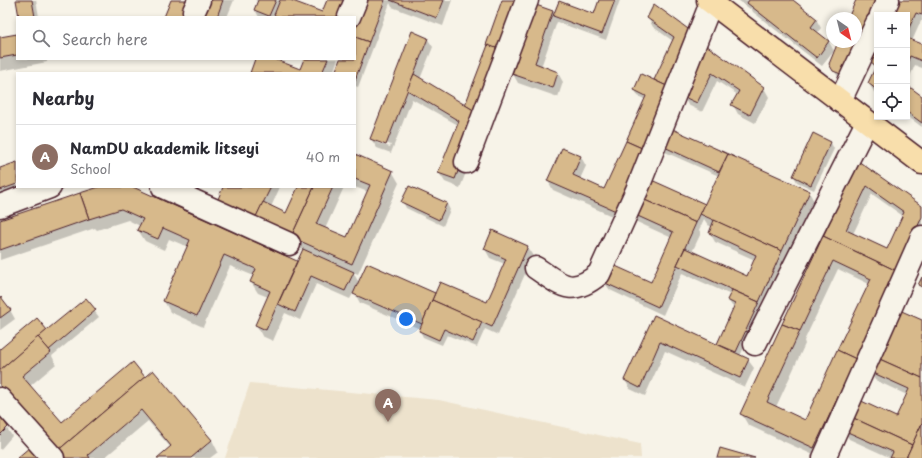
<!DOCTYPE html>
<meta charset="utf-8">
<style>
body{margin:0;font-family:"Playpen Sans",sans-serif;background:#f2f2f3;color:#2b2b33}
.controls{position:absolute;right:12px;top:12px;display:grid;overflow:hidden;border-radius:0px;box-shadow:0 2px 6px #0003}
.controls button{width:36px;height:36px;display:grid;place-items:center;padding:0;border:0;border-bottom:1px solid #e1e1e2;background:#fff;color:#2b2b33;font:20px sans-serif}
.compass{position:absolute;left:826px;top:12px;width:36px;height:36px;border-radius:50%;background:#fff;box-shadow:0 2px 6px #0003;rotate:145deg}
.you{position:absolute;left:406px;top:319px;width:14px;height:14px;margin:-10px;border:3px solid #fff;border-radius:50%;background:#1a73e8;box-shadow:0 0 0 6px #1a73e833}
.badge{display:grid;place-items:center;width:26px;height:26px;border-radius:50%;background:#d1495b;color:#fff;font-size:13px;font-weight:700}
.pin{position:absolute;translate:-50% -33px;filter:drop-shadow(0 1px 2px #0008)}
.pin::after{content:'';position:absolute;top:21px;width:14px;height:12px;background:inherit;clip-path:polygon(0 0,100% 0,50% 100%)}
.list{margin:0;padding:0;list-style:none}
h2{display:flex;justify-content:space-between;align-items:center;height:52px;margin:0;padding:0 16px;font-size:17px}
h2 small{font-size:13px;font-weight:400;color:#7c7c81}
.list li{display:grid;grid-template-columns:26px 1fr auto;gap:12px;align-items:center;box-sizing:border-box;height:64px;padding:0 16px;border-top:1px solid #e1e1e2}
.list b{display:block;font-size:15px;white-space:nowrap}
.list p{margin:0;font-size:13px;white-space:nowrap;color:#7c7c81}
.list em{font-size:13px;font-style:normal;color:#7c7c81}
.icon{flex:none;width:22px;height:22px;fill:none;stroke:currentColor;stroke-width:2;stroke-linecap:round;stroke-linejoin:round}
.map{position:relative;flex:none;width:922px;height:458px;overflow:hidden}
.search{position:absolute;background:#fff;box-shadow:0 2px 6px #0003;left:16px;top:16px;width:340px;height:44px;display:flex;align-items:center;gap:10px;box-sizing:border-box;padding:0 14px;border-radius:0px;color:#7c7c81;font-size:15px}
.panel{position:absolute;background:#fff;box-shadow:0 2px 6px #0003;left:16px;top:72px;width:340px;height:116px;border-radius:0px}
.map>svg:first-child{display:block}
.built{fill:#ede2cc}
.shadow{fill:#0003;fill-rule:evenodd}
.building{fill:#d7b98b;stroke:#4a1f2b;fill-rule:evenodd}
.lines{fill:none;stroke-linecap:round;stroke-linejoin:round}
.minor-casing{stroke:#4a1f2b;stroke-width:25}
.major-casing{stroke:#4a1f2b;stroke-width:25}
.minor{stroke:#f7f3e8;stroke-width:22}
.major{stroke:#f8deab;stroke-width:22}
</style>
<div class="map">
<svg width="922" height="458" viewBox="0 0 922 458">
<rect width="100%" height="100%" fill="#f7f3e8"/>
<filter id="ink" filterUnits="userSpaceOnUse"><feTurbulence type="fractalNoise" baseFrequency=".025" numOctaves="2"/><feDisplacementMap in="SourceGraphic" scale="8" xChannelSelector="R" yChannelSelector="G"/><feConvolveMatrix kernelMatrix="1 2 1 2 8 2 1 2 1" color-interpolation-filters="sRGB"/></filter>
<g filter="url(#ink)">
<path class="built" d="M250 383 439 400 640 444 641 458H225Z"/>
<g class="shadow">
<path d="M17 0H36L39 17H20Z"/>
<path d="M207 0H234L227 17H200Z"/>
<path d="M255 0H287L323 14 328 0 354 17H259L255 10 258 2Z"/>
<path d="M363 0H452L443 26 392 7 390 3 358 87 355 86V73H336L341 59H355Z"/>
<path d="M503 0 485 123 460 188 445 182 439 173 458 125 412 99 391 153 377 148 371 139 427 38 433 47 420 79 466 106 488 47 487 44ZM377 140 391 145 390 147 377 143Z"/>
<path d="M600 0H620L606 40 557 22 541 67 558 73 563 82 558 97 518 83 513 74 553 11 555 15H594Z"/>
<path d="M738 0H792L816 19 821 28 817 33 829 42 834 51 822 66 753 12 751 8 750 9Z"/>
<path d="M857 0H886L840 80 830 64 839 42H856V18H849Z"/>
<path d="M899 0H922V21H921L912 41 922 45V68L915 65 907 83V15Z"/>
<path d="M648 18 695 35 621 220 553 190 548 181 581 157 586 166 580 179 605 190 646 100 638 96 635 90 655 81 673 41 653 27Z"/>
<path d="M17 35V59H47V62L0 71V38Z"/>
<path d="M707 46 764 88 769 97 755 123 738 114 733 105 738 95 717 81 702 112 688 105 683 96Z"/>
<path d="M877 48V94L874 92 869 83 876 69 871 61Z"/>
<path d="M256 59H271L301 70 305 59H338L333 73H251Z"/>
<path d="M907 86 922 97V127L907 116Z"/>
<path d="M669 129 809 192 815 203 762 309 740 356 748 360 754 368 745 387 665 351 645 396 630 389 625 380 654 317 717 345 735 307 732 306 728 300 731 295 682 273 663 315 610 290 604 282 651 283 672 238 637 222 632 213 705 206 719 176 665 152 661 145ZM707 216 716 220 715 221 706 217ZM704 219 708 225 712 227 710 233 715 242 755 260 747 277 692 252 701 233 699 230Z"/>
<path d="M813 135 831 143 834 149 814 190 797 182 794 176Z"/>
<path d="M355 155 392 171 399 183 358 274 353 272 359 283 368 264 436 294 487 304 505 264 490 258 485 249 527 247 533 256 498 335 485 329 477 347 447 335 442 345 423 337 420 331V329L360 303 354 292 350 299 316 284 300 320 285 313 273 341 262 336 256 324 268 297 258 293 251 282 254 276 230 266 203 327 170 312 164 301 188 247 169 239 164 250 145 241 138 230 140 226 128 220 97 230 95 228 0 260V221L102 187H131L298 263 303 250 299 248 224 187H280L271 207 287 214 299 187H344L325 229 347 239 368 192 355 187Z"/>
<path d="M17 163V187H28L0 197V169Z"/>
<path d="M859 163 922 207V236L820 458 748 425 741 413ZM872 194 903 216 887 250 853 234ZM838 269 869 284 805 421 776 407 805 344 804 341Z"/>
<path d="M410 187 447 204 450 210 443 226 406 208 403 202Z"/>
<path d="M0 299 10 310 15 319 0 330Z"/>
<path d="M85 299 99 317 52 356 56 364 30 386 61 424 145 378 212 440 218 452 210 458H159L171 448 148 421 104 458H59L0 388V350L47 331Z"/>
<path d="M922 321V458H891L849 439 844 430 897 418 907 395 875 380 870 371Z"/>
<path d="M0 418 12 436 0 450Z"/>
</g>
<g class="building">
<path d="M16 0H32L35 17H19Z"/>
<path d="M171 0H192L186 17H164Z"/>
<path d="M206 0H223L217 17H199Z"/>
<path d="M258 0H276L269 16 254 10Z"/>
<path d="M280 0H290L322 12 327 0H350L344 17H279L274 15Z"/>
<path d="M362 0H385L369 42 355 37V19Z"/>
<path d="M390 0H444L437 18Z"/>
<path d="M502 0H523L504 51 486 45Z"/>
<path d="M599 0H615L602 34 553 16 559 1 594 14Z"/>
<path d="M749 0H793L817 19 811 27 829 41 817 58 747 3Z"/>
<path d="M856 0H877L846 76 833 71 829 64 838 42H856V18H848Z"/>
<path d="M898 0H922V15L916 13 907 32V15H891Z"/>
<path d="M654 4 695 34 671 88 654 80 674 37 647 18Z"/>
<path d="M536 5 553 11 535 63 558 72 553 88 512 74Z"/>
<path d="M412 31 428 38 386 145 370 139Z"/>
<path d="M17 34V55L0 58V37Z"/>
<path d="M355 37 369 42 355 80V73H335L340 59H355Z"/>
<path d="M907 38 922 44V61L910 56 907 63Z"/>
<path d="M488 45 504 51 480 114 465 105Z"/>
<path d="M706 45 764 87 750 115 731 105 739 91 712 73 697 103 682 96Z"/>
<path d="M877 46V67L870 61Z"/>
<path d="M255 59H274L300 69 304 59H328L322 73H250Z"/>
<path d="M876 66 877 67V90L868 83Z"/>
<path d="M414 74 480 114 455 179 438 173 459 121 407 90Z"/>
<path d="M641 74 671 88 644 149 626 141 646 96 634 90Z"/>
<path d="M907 85 922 96V123L907 112Z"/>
<path d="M668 127 728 154 719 172 660 145Z"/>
<path d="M813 133 831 142 811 185 793 176Z"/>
<path d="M626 141 644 149 616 211 547 181 562 148 581 156 573 175 604 189Z"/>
<path d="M355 154 393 171 352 264 291 237 314 187H333L316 224 347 237 370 185 355 179Z"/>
<path d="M728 154 810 191 782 251 700 214Z"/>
<path d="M858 161 922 206V217L897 271 823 236ZM867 186 904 212 887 249 846 230Z"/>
<path d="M17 162V184L0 190V168Z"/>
<path d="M647 178 705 204 696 223 638 197Z"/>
<path d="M409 186 447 203 439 220 401 202Z"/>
<path d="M99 187H133L297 261 266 330 255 325 270 291 250 282 256 269 224 255 197 316 163 301 190 240 163 228 158 239 137 230 143 219 121 209 89 219 80 193Z"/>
<path d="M223 187H271L254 221 216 204Z"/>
<path d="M298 187H314L291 237 254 221 263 202 286 213Z"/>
<path d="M80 193 89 219 0 250V220Z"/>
<path d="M638 197 696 223 658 307 603 282 611 264 651 282 673 232 631 213Z"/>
<path d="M714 220 782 251 759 302 677 265 685 248 747 276 756 255 709 233Z"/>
<path d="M492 230 528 246 492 327 432 300 440 282 487 302 506 259 484 249Z"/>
<path d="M823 236 897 271 856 359 837 350 871 279 833 261 800 331 782 324Z"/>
<path d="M303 249 354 272 345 291 311 276 295 312 278 304Z"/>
<path d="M367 263 435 293 422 324 353 294Z"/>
<path d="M922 277V287L918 285Z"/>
<path d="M732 290 759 302 736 352 717 344 735 304 727 300Z"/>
<path d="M1 297 11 310 0 318V298Z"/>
<path d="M86 298 96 310 49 350 38 337Z"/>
<path d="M432 300 482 322 473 342 444 329 439 340 419 331Z"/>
<path d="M897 309 922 320V378L875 357Z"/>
<path d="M654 315 749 359 740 378 660 342 640 388 624 380Z"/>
<path d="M37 318 47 330 0 370V349Z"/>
<path d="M782 324 800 331 767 402 805 420 837 350 856 359 814 448 740 414Z"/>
<path d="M38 337 51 352 22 376 62 422 133 362 145 377 56 452 0 386V370Z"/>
<path d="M875 357 922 378V423L912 445 849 416 857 399 896 417 909 389 869 371Z"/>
<path d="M153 370 212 440 191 458H157L171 446 141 410 88 455 90 458H61L56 452Z"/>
<path d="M0 416 8 427 0 435Z"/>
<path d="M849 416 912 445 906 458H890L893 452 843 430Z"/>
<path d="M922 423V458H906L912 445Z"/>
<path d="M30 447 39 458H17Z"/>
<path d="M720 448 755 458H717Z"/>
</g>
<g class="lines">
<defs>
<g id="minor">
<path d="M194 11 199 0"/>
<path d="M881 15 888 0"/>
<path d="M349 17 356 0"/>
<path d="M840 101 877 23"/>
<path d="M466 162 527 0"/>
<path d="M163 187 289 244"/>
<path d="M0 206 50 187"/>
<path d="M536 268C561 285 571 297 599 274L637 190 711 3"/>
<path d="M755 344 867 122"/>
<path d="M0 399 53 458"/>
<path d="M824 458 922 237"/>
</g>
<path id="major" d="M708 0 922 163"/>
</defs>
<use href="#minor" class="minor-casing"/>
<use href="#major" class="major-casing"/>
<use href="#minor" class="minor"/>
<use href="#major" class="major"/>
</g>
</g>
</svg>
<div class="controls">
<button>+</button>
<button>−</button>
<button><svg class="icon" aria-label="locate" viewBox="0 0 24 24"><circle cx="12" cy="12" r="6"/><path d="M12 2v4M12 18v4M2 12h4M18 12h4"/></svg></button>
</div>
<svg class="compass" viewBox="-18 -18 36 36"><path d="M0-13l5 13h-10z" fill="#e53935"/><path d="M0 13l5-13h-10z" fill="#7c7c81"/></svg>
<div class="you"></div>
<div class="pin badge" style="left:388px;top:422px;background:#8d6e63">A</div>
<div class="search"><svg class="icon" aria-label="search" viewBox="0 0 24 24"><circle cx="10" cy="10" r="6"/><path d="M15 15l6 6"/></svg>Search here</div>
<section class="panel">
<h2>Nearby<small></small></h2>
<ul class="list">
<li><span class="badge" style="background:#8d6e63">A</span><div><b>NamDU akademik litseyi</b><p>School</p></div><em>40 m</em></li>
</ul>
</section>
</div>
